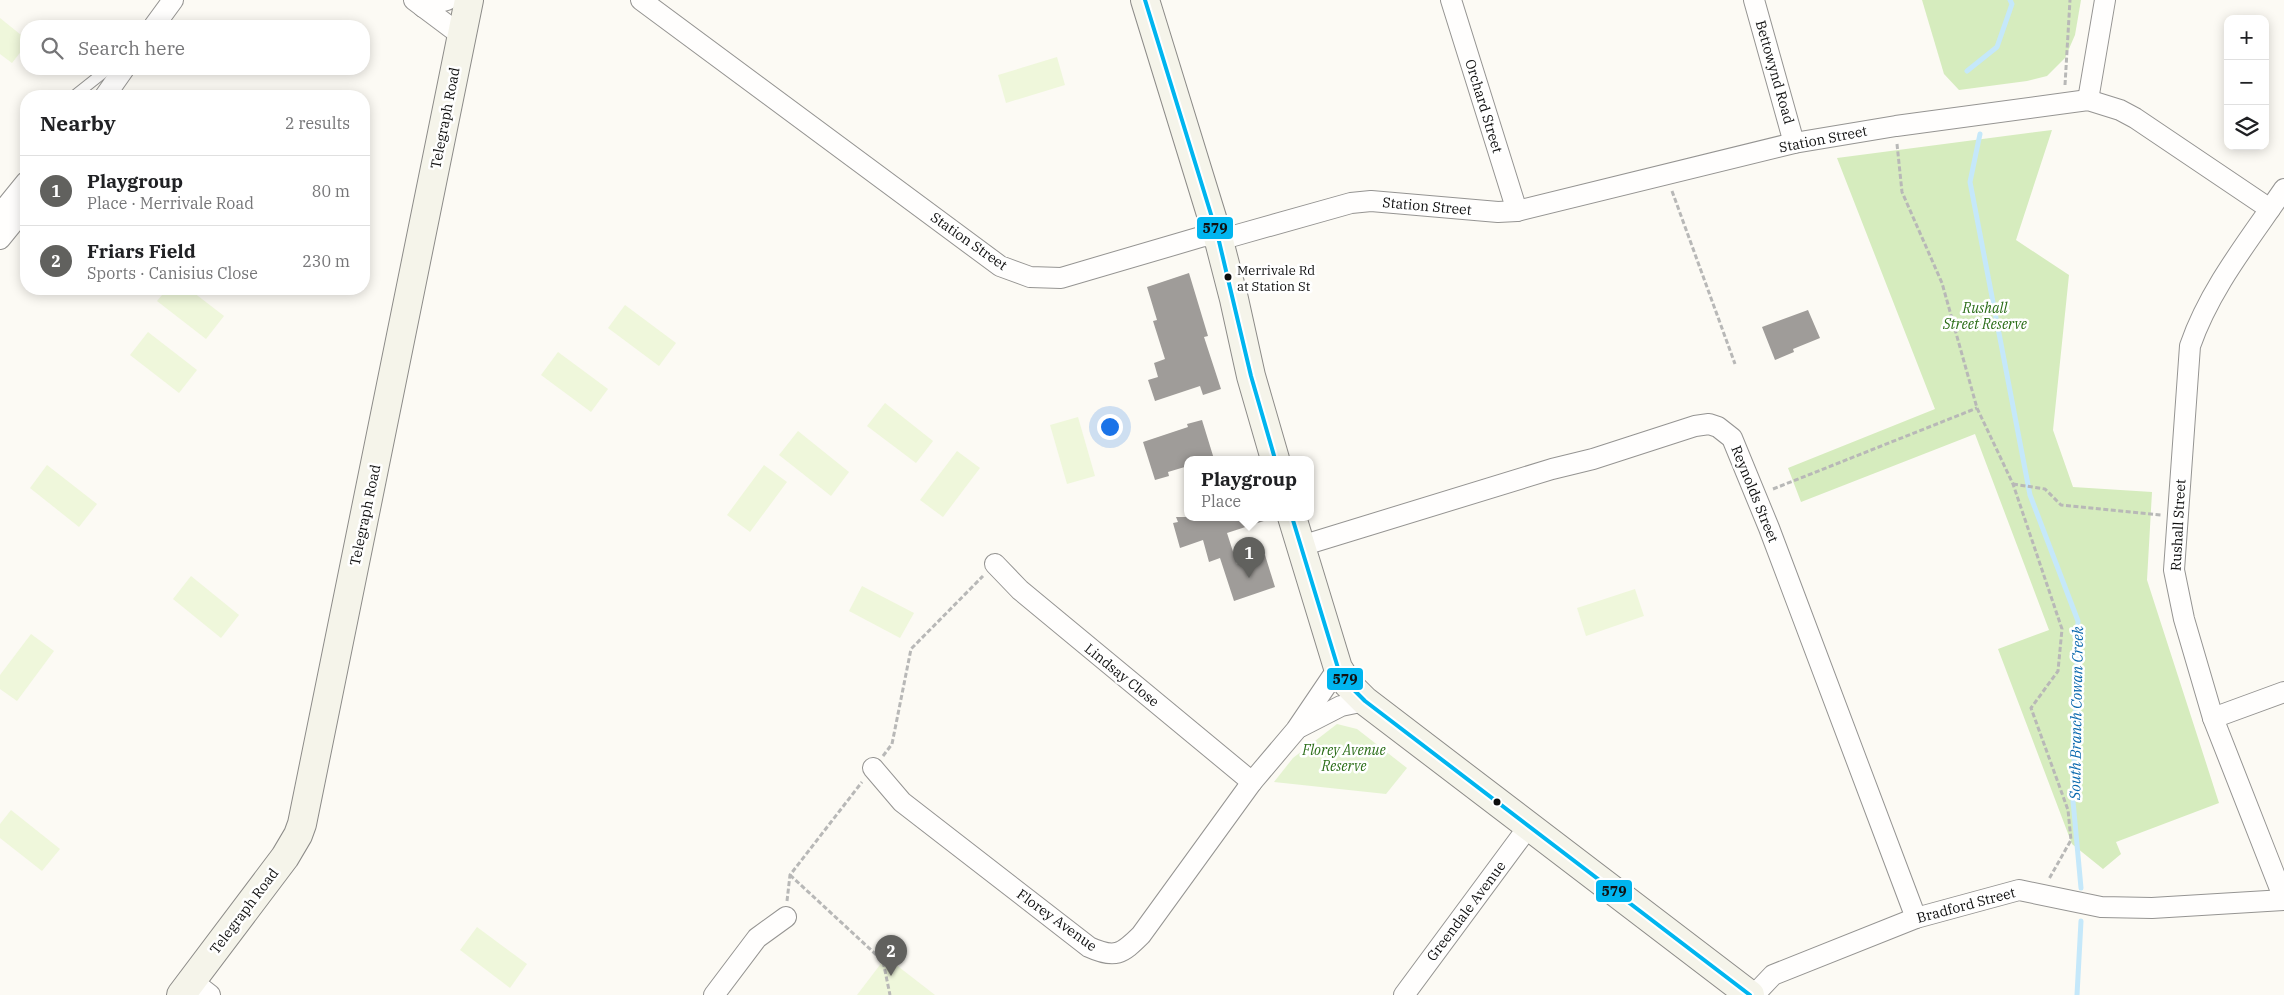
<!DOCTYPE html>
<meta charset="utf-8">
<style>
body{margin:0;font-family:"IBM Plex Serif",serif;background:#f6f6f6;color:#202124}
.controls{position:absolute;right:15px;top:15px;display:grid;overflow:hidden;border-radius:10px;box-shadow:0 2px 12px #0003}
.controls button{width:45px;height:45px;display:grid;place-items:center;padding:0;border:0;border-bottom:1px solid #e0e0e0;background:#fff;color:#202124;font:25px sans-serif}
.you{position:absolute;left:1109px;top:426px;width:18px;height:18px;margin:-12px;border:4px solid #fff;border-radius:50%;background:#1a73e8;box-shadow:0 0 0 8px #1a73e833}
.badge{display:grid;place-items:center;width:32px;height:32px;border-radius:50%;background:#61615e;color:#fff;font-size:16px;font-weight:700}
.pin{position:absolute;translate:-50% -41px;filter:drop-shadow(0 1px 2px #0008)}
.pin::after{content:'';position:absolute;top:26px;width:18px;height:15px;background:inherit;clip-path:polygon(0 0,100% 0,50% 100%)}
.popup{position:absolute;left:1184px;top:456px;width:130px;height:65px;box-sizing:border-box;display:grid;place-content:center;border-radius:10px;background:#fff;filter:drop-shadow(0 1px 4px #0005);font-size:16px;white-space:nowrap;color:#757577}
.popup b{font-size:19px;color:#202124}
.popup::after{content:'';position:absolute;left:50%;top:100%;margin-left:-10px;border:10px solid transparent;border-top-color:#fff}
.list{margin:0;padding:0;list-style:none}
h2{display:flex;justify-content:space-between;align-items:center;height:65px;margin:0;padding:0 20px;font-size:21px}
h2 small{font-size:16px;font-weight:400;color:#757577}
.list li{display:grid;grid-template-columns:32px 1fr auto;gap:15px;align-items:center;box-sizing:border-box;height:70px;padding:0 20px;border-top:1px solid #e0e0e0}
.list b{display:block;font-size:19px;white-space:nowrap}
.list p{margin:0;font-size:16px;white-space:nowrap;color:#757577}
.list em{font-size:16px;font-style:normal;color:#757577}
.icon{flex:none;width:28px;height:28px;fill:none;stroke:currentColor;stroke-width:2;stroke-linecap:round;stroke-linejoin:round}
.map{position:relative;flex:none;width:2284px;height:995px;overflow:hidden}
.search{position:absolute;background:#fff;box-shadow:0 2px 12px #0003;left:20px;top:20px;width:350px;height:55px;display:flex;align-items:center;gap:12px;box-sizing:border-box;padding:0 18px;border-radius:20px;color:#757577;font-size:19px}
.panel{position:absolute;background:#fff;box-shadow:0 2px 12px #0003;left:20px;top:90px;width:350px;height:205px;border-radius:20px}
.map>svg:first-child{display:block}
.green{fill:#e5f3d1}
.forest{fill:#d6ecbe}
.pitch{fill:#eff7db}
.lines{fill:none;stroke-linecap:round;stroke-linejoin:round}
.stream{stroke:#c5e8fa;stroke-width:5}
.building{fill:#9f9c99}
.lane-casing{stroke:#959492;stroke-width:12}
.street-casing{stroke:#959492;stroke-width:22}
.secondary-casing{stroke:#8c8b88;stroke-width:30}
.path{stroke:#b8b8b7;stroke-width:3;stroke-dasharray:5 2.5;stroke-linecap:butt}
.lane{stroke:#fffefd;stroke-width:10}
.street{stroke:#fffefd;stroke-width:20}
.secondary{stroke:#f5f4ea;stroke-width:28}
.bus-1-casing{stroke:#fff;stroke-width:8}
.bus-1{stroke:#00b5ef;stroke-width:4}
.bus-dot{fill:#0e0e0e;stroke:#fff;stroke-width:2}
.labels{text-anchor:middle;dominant-baseline:central;stroke-width:5;stroke-linejoin:round;paint-order:stroke}
.bus-label{font-size:13px;fill:#0e0e0e;stroke:#fff;text-anchor:start}
.street-label{font-size:14px;fill:#0e0e0e;stroke:#fff}
.park-label{font-size:14px;font-style:italic;fill:#2a6d17;stroke:#fff}
.water-label{font-size:15px;font-style:italic;fill:#0a69ae;stroke:#fff}
.line-badge{stroke:#fff;stroke-width:2}
.pale-badge-label{font-size:14px;text-anchor:middle;font-weight:bold;fill:#111}
</style>
<div class="map">
<svg width="2284" height="995" viewBox="0 0 2284 995">
<rect width="100%" height="100%" fill="#fcfaf4"/>
<path class="green" d="M1337 724 1357 729 1407 768 1386 794 1274 782 1293 758Z"/>
<g class="forest">
<path d="M1922 0H2081L2075 35 2065 58 2047 76 2027 81 1959 90 1944 74Z"/>
<path d="M2052 130 2016 240 2069 275 2053 430 2073 487 2152 492 2147 580 2219 803 2116 842 2121 854 2103 869 2072 844 1998 649 2049 630 1975 434 1801 502 1788 468 1935 409 1837 158Z"/>
</g>
<g class="pitch">
<path d="M0 18 26 39V45L12 63 0 54Z"/>
<path d="M1057 57 1065 85 1006 103 998 75Z"/>
<path d="M167 289H189L224 316 206 339 157 301Z"/>
<path d="M625 305 676 343 659 366 608 328Z"/>
<path d="M148 332 197 370 179 393 130 355Z"/>
<path d="M558 352 608 389 591 412 541 375Z"/>
<path d="M885 403 933 441 916 463 867 426Z"/>
<path d="M1078 417 1095 476 1067 484 1050 425Z"/>
<path d="M798 431 849 472 831 496 779 455Z"/>
<path d="M957 451 980 468 943 517 920 500Z"/>
<path d="M47 465 97 504 79 527 30 488Z"/>
<path d="M764 465 787 482 750 532 727 515Z"/>
<path d="M191 576 239 615 221 638 173 599Z"/>
<path d="M862 586 914 613 900 638 849 611Z"/>
<path d="M1635 589 1644 616 1586 636 1577 608Z"/>
<path d="M31 634 54 651 17 701 0 689V675Z"/>
<path d="M11 810 60 849 42 871 0 838V824Z"/>
<path d="M477 927 527 964 510 988 460 950Z"/>
<path d="M886 957 935 995H857Z"/>
</g>
<g class="lines">
<g class="stream">
<path d="M1967 71 1997 47 2012 4 2010 0"/>
<path d="M1980 134 1970 182 2030 495 2078 621 2073 801 2081 888"/>
<path d="M2077 995 2081 921"/>
</g>
</g>
<g class="building">
<path d="M1189 273 1208 336 1204 337 1221 389 1203 395 1200 386 1155 401 1148 380 1158 377 1154 363 1165 359 1153 321 1157 320 1147 287Z"/>
<path d="M1808 310 1820 338 1793 349 1794 352 1775 360 1762 327Z"/>
<path d="M1202 420 1214 459H1188V466L1168 472 1169 476 1155 480 1143 442 1188 427 1187 424Z"/>
<path d="M1176 517H1267V520L1227 533 1237 564 1265 555 1275 587 1234 601 1220 558 1209 562 1203 540 1180 548 1173 523 1178 522Z"/>
</g>
<g class="lines">
<defs>
<path id="lane" d="M74 96 108 69"/>
<g id="street">
<path d="M414 0 462 36"/>
<path d="M641 0 1000 266 1030 277 1061 278 1204 236 1230 237 1351 203 1371 201 1498 212 1517 211 1794 143 1896 126 2088 100 2120 110 2135 118 2270 209"/>
<path d="M1451 0 1517 211"/>
<path d="M1754 0 1794 143"/>
<path d="M423 7 447 0"/>
<path d="M154 26 173 0"/>
<path d="M105 96 124 69"/>
<path d="M2088 100 2105 0"/>
<path d="M2284 189C2250 239 2210 288 2190 346L2174 570 2184 619 2213 718 2284 899"/>
<path d="M0 214 26 182"/>
<path d="M0 239 26 207"/>
<path d="M1301 546 1552 469 1593 459 1695 426 1709 424 1718 427 1732 438 1769 528 1916 918"/>
<path d="M995 564 1020 590 1252 782"/>
<path d="M2213 718 2284 692"/>
<path d="M1300 727 1341 706 1365 701"/>
<path d="M873 768 902 802 1089 947C1115 959 1122 954 1141 935L1252 782 1296 730 1338 668"/>
<path d="M192 981 210 995"/>
<path d="M714 995 757 938 786 917"/>
<path d="M1404 995 1529 826"/>
<path d="M1754 995 1773 975 1916 918 2019 890 2101 907 2152 908 2284 900"/>
</g>
<g id="secondary">
<path d="M1145 0 1218 237 1234 299 1251 376 1275 459"/>
<path d="M1292 517 1338 668 1348 684 1365 701 1750 995"/>
<path d="M181 995 285 857 298 835 302 824 469 0"/>
</g>
</defs>
<use href="#lane" class="lane-casing"/>
<use href="#street" class="street-casing"/>
<use href="#secondary" class="secondary-casing"/>
<g class="path">
<path d="M2065 85 2070 0"/>
<path d="M1897 144 1902 192 1942 283 1977 408 2013 484 2062 629 2058 671 2031 708 2068 810 2071 840 2049 879"/>
<path d="M1672 191 1735 364"/>
<path d="M2013 484 2045 489 2061 505 2161 515"/>
<path d="M1773 489 1977 408"/>
<path d="M883 756 892 744 911 649 983 576"/>
<path d="M790 875 883 961 890 995"/>
<path d="M787 901 790 875 862 782"/>
</g>
<use href="#lane" class="lane"/>
<use href="#street" class="street"/>
<use href="#secondary" class="secondary"/>
<defs>
<g id="bus-1">
<path d="M1145 0 1218 237 1251 376 1275 459"/>
<path d="M1292 517 1338 668 1348 684 1365 701 1750 995"/>
</g>
</defs>
<use href="#bus-1" class="bus-1-casing"/>
<use href="#bus-1" class="bus-1"/>
</g>
<g class="bus-dot">
<circle cx="1228" cy="277" r="4.5"/>
<circle cx="1497" cy="802" r="4.5"/>
</g>
<g class="labels">
<g class="bus-label">
<text x="1237" y="270">Merrivale Rd<tspan x="1237" dy="16">at Station St</tspan></text>
</g>
<g class="street-label">
<text transform="translate(1775 72) rotate(74)">Bettowynd Road</text>
<text transform="translate(1484 106) rotate(73)">Orchard Street</text>
<text transform="translate(445 118) rotate(-79)">Telegraph Road</text>
<text transform="translate(1823 139) rotate(-11)">Station Street</text>
<text transform="translate(1427 206) rotate(5)">Station Street</text>
<text transform="translate(969 241) rotate(35)">Station Street</text>
<text transform="translate(1755 494) rotate(68)">Reynolds Street</text>
<text transform="translate(365 515) rotate(-78)">Telegraph Road</text>
<text transform="translate(2178 525) rotate(-87)">Rushall Street</text>
<text transform="translate(1122 675) rotate(39)">Lindsay Close</text>
<text transform="translate(1966 905) rotate(-15)">Bradford Street</text>
<text transform="translate(244 911) rotate(-53)">Telegraph Road</text>
<text transform="translate(1466 911) rotate(-53)">Greendale Avenue</text>
<text transform="translate(1057 920) rotate(36)">Florey Avenue</text>
</g>
<g class="park-label">
<text x="1985" y="308">Rushall<tspan x="1985" dy="16">Street Reserve</tspan></text>
<text x="1344" y="750">Florey Avenue<tspan x="1344" dy="16">Reserve</tspan></text>
</g>
<g class="water-label">
<text transform="translate(2076 713) rotate(-89)">South Branch Cowan Creek</text>
</g>
</g>
<g class="line-badge">
<rect x="1196" y="216" width="38" height="24" rx="5" fill="#00b5ef"/>
<rect x="1326" y="667" width="38" height="24" rx="5" fill="#00b5ef"/>
<rect x="1595" y="879" width="38" height="24" rx="5" fill="#00b5ef"/>
</g>
<g class="pale-badge-label">
<text x="1215" y="233">579</text>
<text x="1345" y="684">579</text>
<text x="1614" y="896">579</text>
</g>
</svg>
<div class="controls">
<button>+</button>
<button>−</button>
<button><svg class="icon" aria-label="layers" viewBox="0 0 24 24"><path d="M12 4l9 5-9 5-9-5zM3 14l9 5 9-5"/></svg></button>
</div>
<div class="you"></div>
<div class="pin badge" style="left:1249px;top:578px">1</div>
<div class="popup"><b>Playgroup</b>Place</div>
<div class="pin badge" style="left:891px;top:976px">2</div>
<div class="search"><svg class="icon" aria-label="search" viewBox="0 0 24 24"><circle cx="10" cy="10" r="6"/><path d="M15 15l6 6"/></svg>Search here</div>
<section class="panel">
<h2>Nearby<small>2 results</small></h2>
<ul class="list">
<li><span class="badge">1</span><div><b>Playgroup</b><p>Place · Merrivale Road</p></div><em>80 m</em></li>
<li><span class="badge">2</span><div><b>Friars Field</b><p>Sports · Canisius Close</p></div><em>230 m</em></li>
</ul>
</section>
</div>
